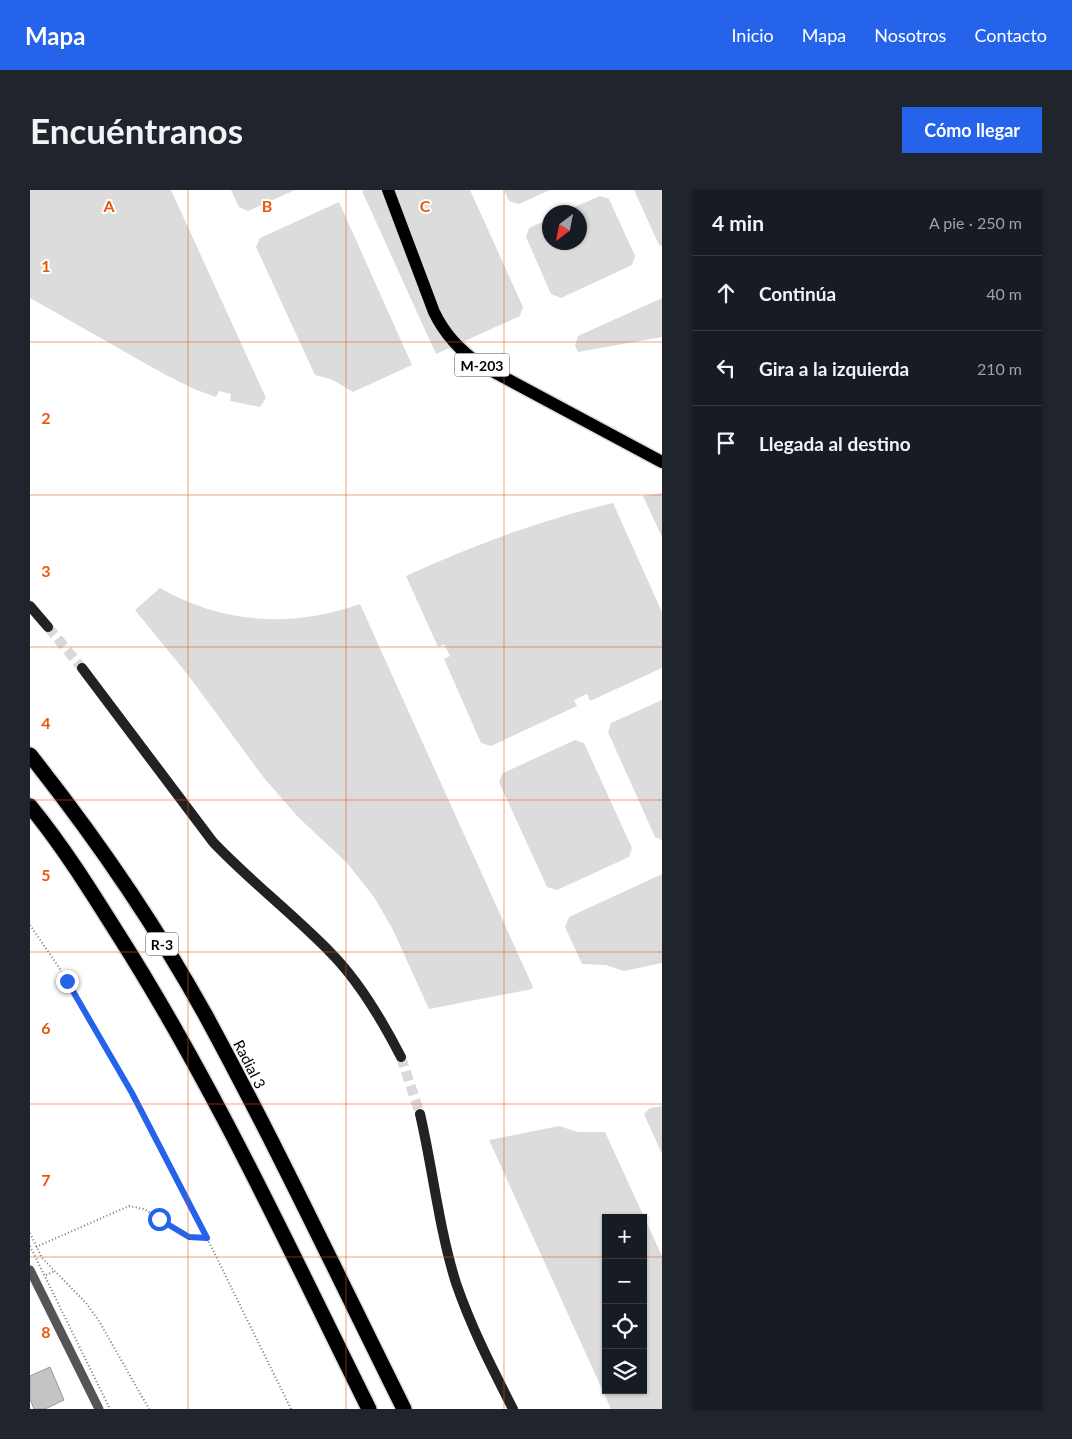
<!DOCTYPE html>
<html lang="es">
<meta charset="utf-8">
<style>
body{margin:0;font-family:Lato,sans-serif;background:#20242c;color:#f1f3f6}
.controls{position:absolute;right:15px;bottom:15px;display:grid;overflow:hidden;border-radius:0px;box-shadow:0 1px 4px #0004}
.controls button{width:45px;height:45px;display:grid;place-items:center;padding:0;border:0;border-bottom:1px solid #363941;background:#171b24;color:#f1f3f6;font:25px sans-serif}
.compass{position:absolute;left:512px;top:15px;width:45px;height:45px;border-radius:50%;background:#171b24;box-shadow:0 1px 4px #0004;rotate:212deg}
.stop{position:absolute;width:15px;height:15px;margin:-11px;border:4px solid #2563eb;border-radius:50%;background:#fff}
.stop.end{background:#2563eb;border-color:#fff;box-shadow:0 1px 5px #0008}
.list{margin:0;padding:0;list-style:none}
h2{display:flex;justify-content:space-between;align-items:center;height:65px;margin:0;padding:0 20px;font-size:21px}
h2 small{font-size:16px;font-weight:400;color:#9ea1a6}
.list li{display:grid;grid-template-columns:32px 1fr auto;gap:15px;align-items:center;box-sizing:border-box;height:75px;padding:0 20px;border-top:1px solid #363941}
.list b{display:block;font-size:19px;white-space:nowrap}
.list em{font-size:16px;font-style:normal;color:#9ea1a6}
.icon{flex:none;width:28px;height:28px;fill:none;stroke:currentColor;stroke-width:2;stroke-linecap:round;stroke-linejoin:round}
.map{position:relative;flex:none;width:632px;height:1219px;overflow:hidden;border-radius:0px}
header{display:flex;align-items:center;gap:30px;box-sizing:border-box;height:70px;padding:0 25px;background:#2563eb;color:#fff}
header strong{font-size:24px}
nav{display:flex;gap:28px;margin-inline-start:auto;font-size:18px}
.intro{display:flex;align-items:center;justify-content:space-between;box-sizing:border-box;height:120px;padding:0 30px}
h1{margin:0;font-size:35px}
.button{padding:12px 22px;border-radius:0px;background:#2563eb;color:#fff;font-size:18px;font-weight:700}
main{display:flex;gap:30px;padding:0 30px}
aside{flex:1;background:#171b24;border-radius:0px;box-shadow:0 1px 4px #0004}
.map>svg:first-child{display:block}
.green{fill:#dcdcdc;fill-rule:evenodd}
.building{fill:#c4c4c4;stroke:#999}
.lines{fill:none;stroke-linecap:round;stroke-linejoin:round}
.secondary-tunnel{stroke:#d9d9d9;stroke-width:10;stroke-dasharray:10 5;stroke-linecap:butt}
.primary-casing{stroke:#dbdbdb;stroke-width:15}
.highway-casing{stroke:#dbdbdb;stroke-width:18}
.path{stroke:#777;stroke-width:2;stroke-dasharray:1 2.5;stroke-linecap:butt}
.street{stroke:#555;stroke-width:9}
.secondary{stroke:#222;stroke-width:10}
.primary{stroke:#000;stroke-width:12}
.highway{stroke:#000;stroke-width:15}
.route{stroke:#2563eb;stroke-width:6}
.grid{fill:none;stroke:#e8590c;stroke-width:1;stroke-opacity:0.55}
.labels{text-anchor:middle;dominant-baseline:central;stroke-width:4;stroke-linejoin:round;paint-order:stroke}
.shield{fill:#fff;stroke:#4c4c4c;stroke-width:1}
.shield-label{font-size:14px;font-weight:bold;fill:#000}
.street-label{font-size:15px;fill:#000;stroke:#fff}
.grid-label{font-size:16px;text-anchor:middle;font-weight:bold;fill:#e8590c;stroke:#fff;stroke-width:4;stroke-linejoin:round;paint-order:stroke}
</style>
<header>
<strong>Mapa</strong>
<nav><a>Inicio</a><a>Mapa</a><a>Nosotros</a><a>Contacto</a></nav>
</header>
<div class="intro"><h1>Encuéntranos</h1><a class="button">Cómo llegar</a></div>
<main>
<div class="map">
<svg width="632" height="1219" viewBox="0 0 632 1219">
<rect width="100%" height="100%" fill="#fff"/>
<g class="green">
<path d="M0 0H141L236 208 230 217 200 211 201 204 189 201 186 207 164 199 134 184 0 108Z"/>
<path d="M201 0H265L218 21 209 17Z"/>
<path d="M335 0H440L493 117 490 126 406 164 332 1Z"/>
<path d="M474 0H520L489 14 479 11Z"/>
<path d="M604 0H632V56L629 55Z"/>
<path d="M570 6 579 9 605 66 602 75 531 108 521 104 496 47 499 38 519 29 520 52H550V22H533Z"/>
<path d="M309 12 382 175 323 202 303 190 285 185 226 57 230 48Z"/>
<path d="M632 108V147L548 162 545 155 548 146Z"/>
<path d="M632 303V347L613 306Z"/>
<path d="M583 313 632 422V478L560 511 557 504 544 510 547 516 461 556 451 553 414 469 420 466 414 454 408 457 376 386C443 355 511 330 583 313Z"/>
<path d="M130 398C192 434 263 438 330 414L503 797 502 799 399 819 363 740 344 707 317 673 268 627 234 588 158 485 105 420Z"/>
<path d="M632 510V650L625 647 578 542 581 533Z"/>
<path d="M545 550 554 553 602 658 599 667 527 700 517 697 469 592 473 583Z"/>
<path d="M632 684V773L594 781 576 775 552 774 535 737 539 727Z"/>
<path d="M632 916V964L614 924 620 918Z"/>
<path d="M529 936 548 942H575L632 1066V1219H581L459 950ZM576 1028H613V1200H576Z"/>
</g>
<path class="building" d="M20 1177 34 1210 15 1219H4L0 1209V1186Z"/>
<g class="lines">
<g class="secondary-tunnel">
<path d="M18 437 52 478"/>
<path d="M371 867 390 924"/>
</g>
<defs>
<path id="primary" d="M358 0 404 122C415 145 430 161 451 175L632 272"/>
<g id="highway">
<path d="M0 565C65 647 125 734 176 826 246 955 309 1088 374 1219"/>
<path d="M0 616C32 655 59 698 86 741 183 893 259 1058 339 1219"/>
</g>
</defs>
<use href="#primary" class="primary-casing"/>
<use href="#highway" class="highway-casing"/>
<g class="path">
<path d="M0 735 47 804 102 903 177 1048 261 1219"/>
<path d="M0 1043 12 1068 56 1113 69 1131 119 1219"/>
<path d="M0 1056 80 1219"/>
<path d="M6 1057 99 1016 114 1019 159 1047 177 1048"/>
<path d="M16 1085 25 1081"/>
</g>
<path class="street" d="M0 1080 69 1219"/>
<g class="secondary">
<path d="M0 416 18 437"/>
<path d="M52 478 183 652C220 691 263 724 300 762 328 790 353 832 371 867"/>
<path d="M390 924C403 980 409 1039 426 1093 441 1137 462 1178 483 1219"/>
</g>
<use href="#primary" class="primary"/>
<use href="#highway" class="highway"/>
</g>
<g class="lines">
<path class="route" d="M37 791 102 903 177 1048 159 1047 129 1029"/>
</g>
<path class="grid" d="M158 0V1219M316 0V1219M474 0V1219M0 152H632M0 305H632M0 457H632M0 610H632M0 762H632M0 914H632M0 1067H576M613 1067H632"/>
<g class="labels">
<g class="shield">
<rect x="424.5" y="163.5" width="55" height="23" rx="4"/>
<rect x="116" y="742.5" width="32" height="23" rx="4"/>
</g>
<g class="shield-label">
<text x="452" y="175">M-203</text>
<text x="132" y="754">R-3</text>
</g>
<g class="street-label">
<text transform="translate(220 874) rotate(63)">Radial 3</text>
</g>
</g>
<g class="grid-label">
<text x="79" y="22">A</text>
<text x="237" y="22">B</text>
<text x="395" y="22">C</text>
<text x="16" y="82">1</text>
<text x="16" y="234">2</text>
<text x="16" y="387">3</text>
<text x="16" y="539">4</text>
<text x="16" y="691">5</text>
<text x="16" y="844">6</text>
<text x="16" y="996">7</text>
<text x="16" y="1148">8</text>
</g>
</svg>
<div class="controls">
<button>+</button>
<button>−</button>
<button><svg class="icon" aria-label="locate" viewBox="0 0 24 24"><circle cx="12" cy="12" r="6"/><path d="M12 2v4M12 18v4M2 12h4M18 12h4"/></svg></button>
<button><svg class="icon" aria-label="layers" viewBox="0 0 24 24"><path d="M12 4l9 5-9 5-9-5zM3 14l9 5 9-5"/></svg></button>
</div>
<svg class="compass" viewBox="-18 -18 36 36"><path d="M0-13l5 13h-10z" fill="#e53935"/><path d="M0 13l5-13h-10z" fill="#9ea1a6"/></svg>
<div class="stop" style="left:129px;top:1029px"></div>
<div class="stop end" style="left:37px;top:791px"></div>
</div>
<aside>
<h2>4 min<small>A pie · 250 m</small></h2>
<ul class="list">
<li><svg class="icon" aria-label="ahead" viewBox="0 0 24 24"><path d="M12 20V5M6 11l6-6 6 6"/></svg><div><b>Continúa</b></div><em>40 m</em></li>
<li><svg class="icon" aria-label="left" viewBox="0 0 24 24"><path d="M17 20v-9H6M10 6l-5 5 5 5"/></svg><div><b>Gira a la izquierda</b></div><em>210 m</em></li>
<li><svg class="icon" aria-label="arrive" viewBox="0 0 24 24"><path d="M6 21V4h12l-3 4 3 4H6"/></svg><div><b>Llegada al destino</b></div></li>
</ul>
</aside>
</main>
